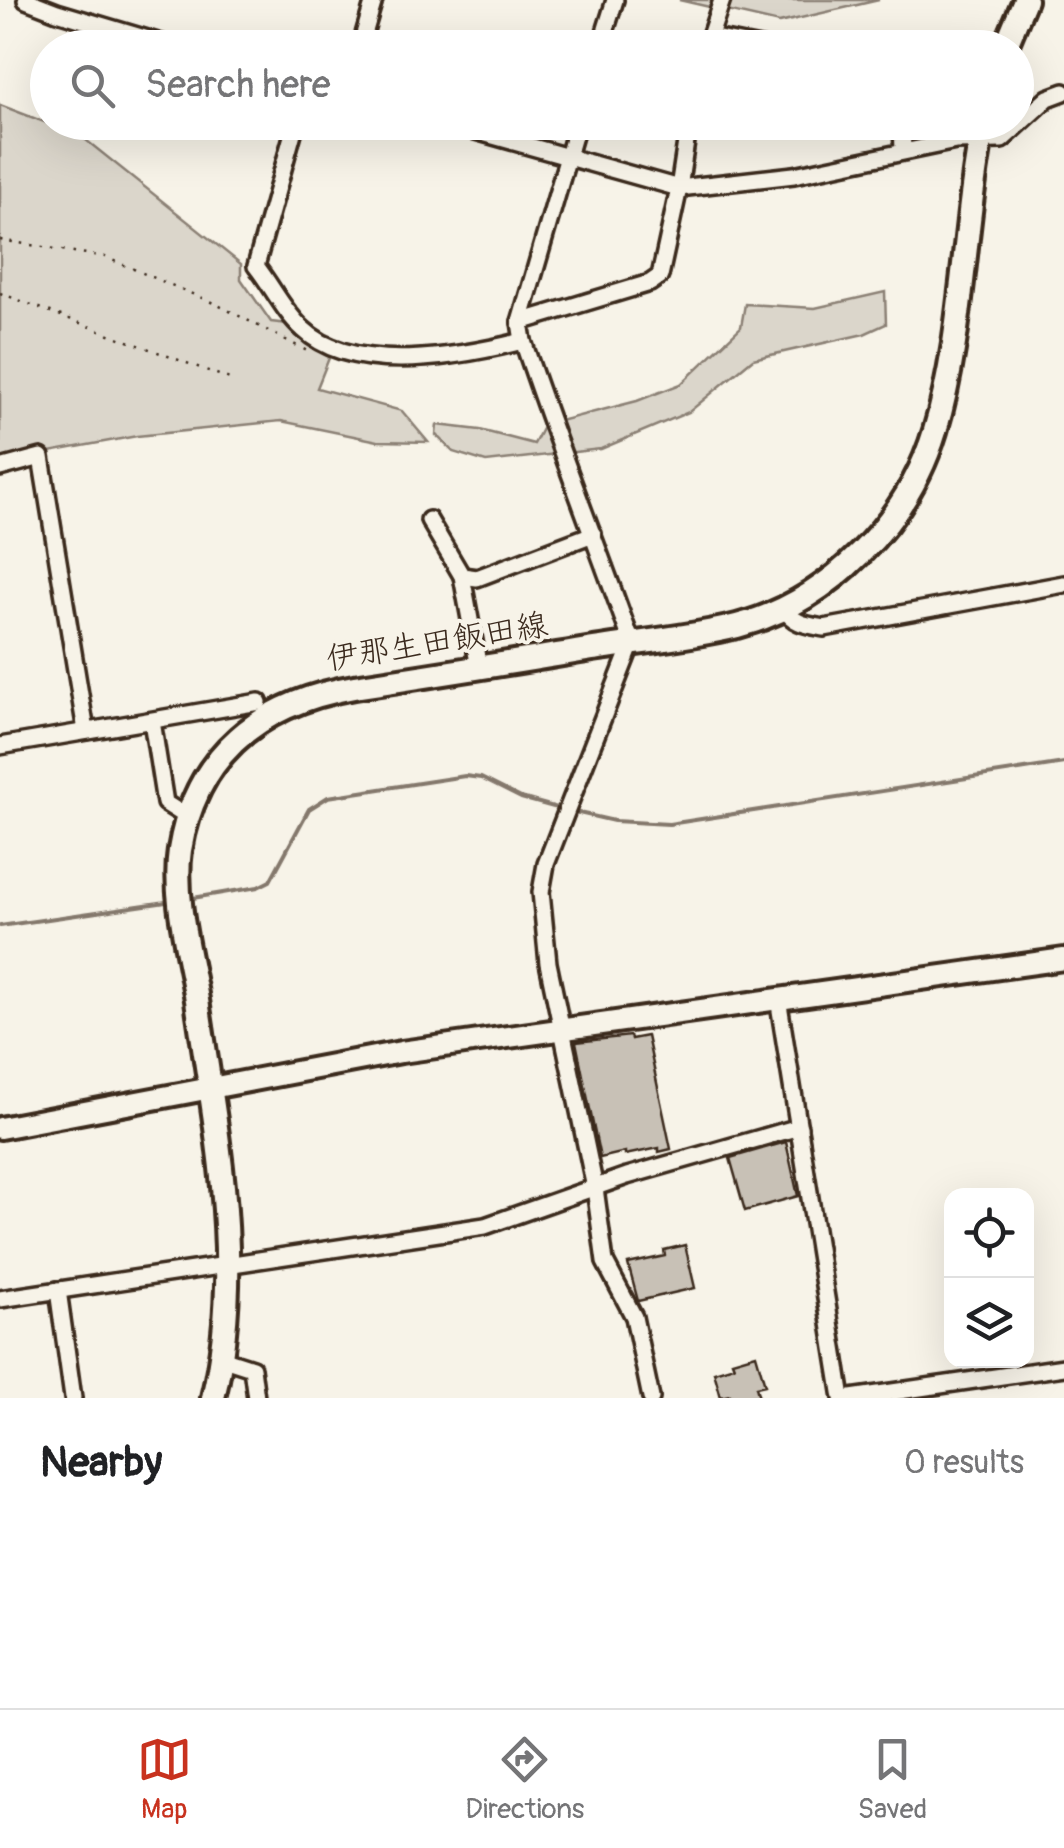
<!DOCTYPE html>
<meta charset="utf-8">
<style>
body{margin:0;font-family:Pangolin,"Klee One",sans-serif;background:#f2f2f2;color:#202124}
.controls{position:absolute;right:30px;bottom:30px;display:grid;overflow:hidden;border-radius:20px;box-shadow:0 10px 40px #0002}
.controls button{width:90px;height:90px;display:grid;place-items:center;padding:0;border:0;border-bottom:2px solid #e0e0e0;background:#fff;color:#202124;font:50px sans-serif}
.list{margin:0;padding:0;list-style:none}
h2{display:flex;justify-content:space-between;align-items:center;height:130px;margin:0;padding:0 40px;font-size:42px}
h2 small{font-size:32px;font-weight:400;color:#757577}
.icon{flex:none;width:55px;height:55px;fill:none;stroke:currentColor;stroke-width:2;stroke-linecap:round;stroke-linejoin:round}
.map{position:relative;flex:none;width:1064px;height:1398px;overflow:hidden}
.search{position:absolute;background:#fff;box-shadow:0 10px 40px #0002;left:30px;right:30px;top:30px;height:110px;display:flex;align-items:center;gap:25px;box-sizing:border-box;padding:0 35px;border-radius:55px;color:#757577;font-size:38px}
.sheet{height:310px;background:#fff}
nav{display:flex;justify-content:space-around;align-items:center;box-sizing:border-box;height:140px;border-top:2px solid #e0e0e0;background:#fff;font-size:28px;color:#757577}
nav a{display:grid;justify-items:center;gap:5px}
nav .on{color:#c8321e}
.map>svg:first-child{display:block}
.green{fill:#dbd6cb;stroke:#8b8074;stroke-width:2.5}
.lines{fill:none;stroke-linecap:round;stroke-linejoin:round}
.stream{stroke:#84786c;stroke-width:4}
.building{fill:#c8c1b6;stroke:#3b2a1e;stroke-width:2.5}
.street-casing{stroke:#3b2a1e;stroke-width:22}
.secondary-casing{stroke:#3b2a1e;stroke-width:28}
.primary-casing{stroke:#3b2a1e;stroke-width:30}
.path{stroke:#3b2a1e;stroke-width:2.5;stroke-dasharray:2.5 8;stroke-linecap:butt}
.street{stroke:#f7f3e8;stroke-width:15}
.secondary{stroke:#f7f3e8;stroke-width:20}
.primary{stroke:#f7f3e8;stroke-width:22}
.labels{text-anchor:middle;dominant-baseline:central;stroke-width:8;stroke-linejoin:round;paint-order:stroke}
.street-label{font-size:32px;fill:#3b2a1e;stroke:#f7f3e8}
</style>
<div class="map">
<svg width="1064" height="1398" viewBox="0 0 1064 1398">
<rect width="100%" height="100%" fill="#f7f3e8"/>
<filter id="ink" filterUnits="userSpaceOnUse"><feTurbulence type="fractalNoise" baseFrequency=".01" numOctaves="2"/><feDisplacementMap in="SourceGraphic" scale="20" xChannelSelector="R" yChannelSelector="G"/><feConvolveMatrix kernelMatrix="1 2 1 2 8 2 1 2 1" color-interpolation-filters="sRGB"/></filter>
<g filter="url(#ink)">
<g class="green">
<path d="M679 0H879L779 23Z"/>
<path d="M0 105 81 136 241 264V279L271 322 288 324 331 353 317 388 402 411 428 442 378 441 281 421 137 436 0 461Z"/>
<path d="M885 292 886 324 864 334 753 359 689 412 601 449 486 462 453 452 436 435 437 425 480 430 534 444 544 425 637 401 681 384 741 327 745 304 815 308Z"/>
</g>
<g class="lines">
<g class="stream">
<path d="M570 811 614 821 669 824 1064 763"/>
<path d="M187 899 258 887 270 881 309 809 328 797 465 776 481 778 521 798 561 809"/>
<path d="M0 926 173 901"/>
</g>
</g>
<g class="building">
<path d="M630 1036 631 1039 647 1036 671 1149 659 1152V1148L625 1155V1152L600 1158 576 1042Z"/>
<path d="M786 1142 798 1196 745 1211 730 1158Z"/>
<path d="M685 1245 695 1288 638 1301 628 1264 665 1256 664 1250Z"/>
<path d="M756 1354 765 1385 756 1387 759 1398H731L730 1395 721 1397 714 1372 734 1366 732 1361Z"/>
</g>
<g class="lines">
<defs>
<g id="street">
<path d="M26 0 57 12 178 48"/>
<path d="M709 37 765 48"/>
<path d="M360 48 374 0"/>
<path d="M600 48 615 0"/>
<path d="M706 48 722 0"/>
<path d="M296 122 256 266C272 286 284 312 303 329 353 377 463 356 523 341"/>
<path d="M443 122 679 188 794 175 956 141 1002 140 1048 98 1064 92"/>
<path d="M578 122 520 322 523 341C557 443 596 542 632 643L546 864 541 892 548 963 595 1188 605 1262 634 1317 651 1398"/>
<path d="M902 122 903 151"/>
<path d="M520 322 650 283 660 276 679 188 689 122"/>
<path d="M0 468 41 457 86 731"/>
<path d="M429 520 462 576 479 668"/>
<path d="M462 576 477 578 593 534"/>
<path d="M784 608C793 624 807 625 824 628L1064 584"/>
<path d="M152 721 165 803 187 817"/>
<path d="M0 746 259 702"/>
<path d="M778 998 842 1398"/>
<path d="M58 1290 73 1398"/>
<path d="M0 1299 485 1226 627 1176 799 1127"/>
<path d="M221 1358 252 1368 256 1398"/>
<path d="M851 1398 1064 1367"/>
</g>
<path id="secondary" d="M0 1128 401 1052 1064 959"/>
<g id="primary">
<path d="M1005 48 1025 0"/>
<path d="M213 1398C245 1265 216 1133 197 1000 189 953 173 897 180 850 196 753 262 703 354 687 432 675 510 663 587 650 637 642 688 638 737 626 829 602 908 521 935 431 964 335 963 222 984 122"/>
</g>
</defs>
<use href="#street" class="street-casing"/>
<use href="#secondary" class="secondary-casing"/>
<use href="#primary" class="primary-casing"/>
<g class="path">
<path d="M0 240 105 257 216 304 311 353"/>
<path d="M0 293 235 381"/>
</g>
<use href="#street" class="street"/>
<use href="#secondary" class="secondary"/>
<use href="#primary" class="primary"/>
</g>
</g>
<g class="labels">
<g class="street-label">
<text transform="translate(437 642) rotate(-9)">伊那生田飯田線</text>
</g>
</g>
</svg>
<div class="controls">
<button><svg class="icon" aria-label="locate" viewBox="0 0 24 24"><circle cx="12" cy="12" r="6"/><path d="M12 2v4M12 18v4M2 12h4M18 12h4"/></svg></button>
<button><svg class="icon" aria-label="layers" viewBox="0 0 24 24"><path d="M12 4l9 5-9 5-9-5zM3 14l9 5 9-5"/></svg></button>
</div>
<div class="search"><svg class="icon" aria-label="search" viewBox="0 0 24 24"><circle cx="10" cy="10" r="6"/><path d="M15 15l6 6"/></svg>Search here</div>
</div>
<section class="sheet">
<h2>Nearby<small>0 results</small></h2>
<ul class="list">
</ul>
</section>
<nav>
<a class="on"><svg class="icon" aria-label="map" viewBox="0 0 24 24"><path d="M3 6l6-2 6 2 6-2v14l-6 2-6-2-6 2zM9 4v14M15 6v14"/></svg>Map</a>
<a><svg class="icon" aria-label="directions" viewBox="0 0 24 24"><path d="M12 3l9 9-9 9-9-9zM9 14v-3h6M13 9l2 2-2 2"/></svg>Directions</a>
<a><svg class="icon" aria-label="saved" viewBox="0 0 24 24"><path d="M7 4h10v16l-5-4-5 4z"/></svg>Saved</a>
</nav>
